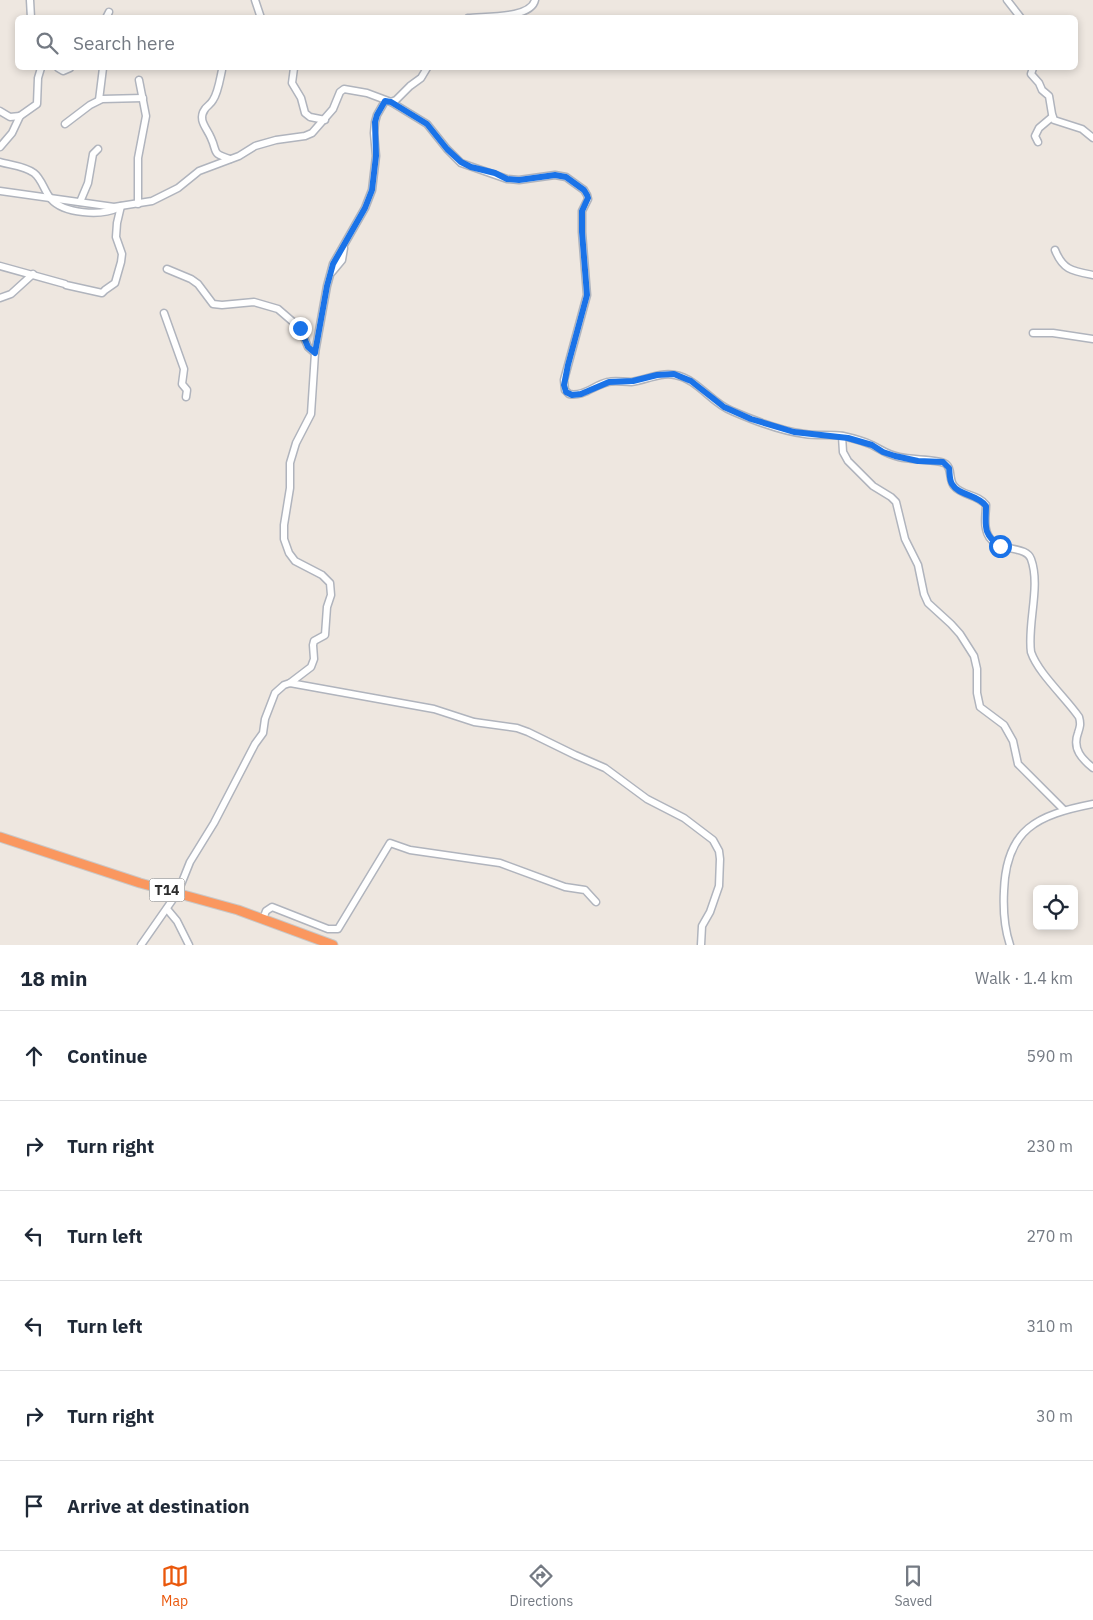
<!DOCTYPE html>
<meta charset="utf-8">
<style>
body{margin:0;font-family:"IBM Plex Sans",sans-serif;background:#f6f6f7;color:#1f2937}
.controls{position:absolute;right:15px;bottom:15px;display:grid;overflow:hidden;border-radius:8px;box-shadow:0 2px 8px #0003}
.controls button{width:45px;height:45px;display:grid;place-items:center;padding:0;border:0;border-bottom:1px solid #e0e1e3;background:#fff;color:#1f2937;font:25px sans-serif}
.stop{position:absolute;width:15px;height:15px;margin:-11px;border:4px solid #1a73e8;border-radius:50%;background:#fff}
.stop.end{background:#1a73e8;border-color:#fff;box-shadow:0 1px 5px #0008}
.list{margin:0;padding:0;list-style:none}
h2{display:flex;justify-content:space-between;align-items:center;height:65px;margin:0;padding:0 20px;font-size:21px}
h2 small{font-size:16px;font-weight:400;color:#747a83}
.list li{display:grid;grid-template-columns:32px 1fr auto;gap:15px;align-items:center;box-sizing:border-box;height:90px;padding:0 20px;border-top:1px solid #e0e1e3}
.list b{display:block;font-size:19px;white-space:nowrap}
.list em{font-size:16px;font-style:normal;color:#747a83}
.icon{flex:none;width:28px;height:28px;fill:none;stroke:currentColor;stroke-width:2;stroke-linecap:round;stroke-linejoin:round}
.map{position:relative;flex:none;width:1093px;height:945px;overflow:hidden}
.search{position:absolute;background:#fff;box-shadow:0 2px 8px #0003;left:15px;right:15px;top:15px;height:55px;display:flex;align-items:center;gap:12px;box-sizing:border-box;padding:0 18px;border-radius:8px;color:#747a83;font-size:19px}
.sheet{height:605px;background:#fff}
nav{display:flex;justify-content:space-around;align-items:center;box-sizing:border-box;height:70px;border-top:1px solid #e0e1e3;background:#fff;font-size:14px;color:#747a83}
nav a{display:grid;justify-items:center;gap:2px}
nav .on{color:#ea580c}
.map>svg:first-child{display:block}
.lines{fill:none;stroke-linecap:round;stroke-linejoin:round}
.minor-casing{stroke:#b0b4bd;stroke-width:9}
.highway-casing{stroke:#c8c8c8;stroke-width:11}
.minor{stroke:#fff;stroke-width:6}
.highway{stroke:#fa975f;stroke-width:9}
.route{stroke:#1a73e8;stroke-width:6}
.labels{text-anchor:middle;dominant-baseline:central;stroke-width:5;stroke-linejoin:round;paint-order:stroke}
.shield{fill:#fff;stroke:#6c6c6c;stroke-width:1}
.shield-label{font-size:14px;font-weight:bold;fill:#2d2d2d}
</style>
<div class="map">
<svg width="1093" height="945" viewBox="0 0 1093 945">
<rect width="100%" height="100%" fill="#eee7e0"/>
<g class="lines">
<defs>
<g id="minor">
<path d="M30 0 31 18"/>
<path d="M255 0 261 18"/>
<path d="M1007 0 1021 18"/>
<path d="M106 18 109 12"/>
<path d="M468 18C484 16 531 19 535 0"/>
<path d="M58 68 63 71 70 68"/>
<path d="M294 68 292 83 301 98 305 113 310 117 325 120"/>
<path d="M1033 68 1031 74 1039 83 1042 90 1049 96 1052 114 1054 120 1082 129 1093 138"/>
<path d="M222 70C220 79 218 93 213 100 211 104 207 106 205 109 197 120 207 128 211 138 218 153 211 153 230 159"/>
<path d="M99 100 103 68"/>
<path d="M391 102 427 124 447 149 461 163 507 179 519 180 555 175 566 177 584 190 587 195 588 199 582 211V232L587 295 564 380 565 390 569 394C584 397 594 385 608 382 615 380 623 382 631 382 646 380 660 372 675 375 698 379 711 403 732 411 755 421 780 431 805 434 817 436 830 434 843 436 852 438 863 441 872 445 882 450 886 454 899 457 911 460 936 459 944 463 953 467 948 479 954 486 962 496 978 494 986 505 986 513 984 521 986 529 991 555 1025 543 1031 559 1041 586 1027 624 1031 652 1038 673 1066 698 1079 717 1081 724 1080 727 1078 733 1072 749 1082 759 1093 768"/>
<path d="M0 111 10 117 20 116"/>
<path d="M65 124 90 105 102 99 143 98"/>
<path d="M1038 142 1035 136 1039 128 1052 117"/>
<path d="M0 147 12 133 20 116 37 104 38 78 41 68"/>
<path d="M0 162C10 165 25 166 34 173 42 179 44 191 51 199 64 214 101 216 118 208"/>
<path d="M0 191 114 207 152 201 178 188 199 171 239 156 255 146 276 140 305 136 312 133 333 109 340 92 344 89 367 93 391 102 396 100 410 86 421 78 427 68"/>
<path d="M80 202 88 183 93 154 98 149"/>
<path d="M138 204V158L146 116 139 80"/>
<path d="M1055 250C1063 270 1072 271 1093 275"/>
<path d="M0 266 65 284 66 285 102 293 105 290 115 283 121 262 122 254 116 237 117 223 121 206"/>
<path d="M167 269 191 279 198 284 213 304 222 305 254 302 278 309 300 328 308 347 315 353"/>
<path d="M332 272 342 260 344 248"/>
<path d="M0 298 11 294 33 274"/>
<path d="M164 313 184 369 182 384 187 390 186 397"/>
<path d="M1033 333H1053L1093 339"/>
<path d="M842 436 843 452 848 461 873 486 891 497 896 502 905 539 918 565 924 594 928 603 951 624 960 634 974 656 977 669V693L980 707 1004 725 1013 741 1018 764 1064 810"/>
<path d="M290 683 311 667 314 659 313 645 314 641 325 635 327 607 331 595 330 583 322 575 295 561 289 553 284 539V525L290 488V463L296 443 311 414 315 353 327 286 333 264 365 208 372 190 376 156 374 133 375 122 377 115 385 101"/>
<path d="M167 909 177 921 189 945"/>
<path d="M263 919 266 911 272 907 328 929H338L390 843 410 850 500 863 565 887 585 890 596 902"/>
<path d="M141 945 178 892 190 862 214 823 255 744 263 733 265 719 275 693 284 685 290 683 434 709 474 722 517 728 528 732 575 755 605 768 647 799 684 818 713 840 719 851 720 859 719 886 710 912 702 926 701 945"/>
<path d="M1010 945C1004 927 1003 910 1004 891 1006 829 1037 815 1093 804"/>
</g>
<path id="highway" d="M0 837 140 883 238 910 333 945"/>
</defs>
<use href="#minor" class="minor-casing"/>
<use href="#highway" class="highway-casing"/>
<use href="#minor" class="minor"/>
<use href="#highway" class="highway"/>
</g>
<g class="lines">
<path class="route" d="M300 328 308 347 315 353 327 286 333 264 365 208 372 190 376 156 375 122 377 115 385 101 391 102 427 124 447 149 461 162 471 167 495 173 507 179 519 180 555 175 566 177 584 190 587 195 588 198 582 211V232L587 295 568 365 564 385 566 392 572 395 581 394 609 382 633 381 657 375 674 374 691 381 724 407 751 419 794 432 848 438 872 445 883 452 895 456 918 461 943 462 949 468C950 473 949 479 952 484 959 496 977 494 986 506 986 525 982 534 1000 546"/>
</g>
<g class="labels">
<rect class="shield" x="149.5" y="878.5" width="35" height="23" rx="4"/>
<g class="shield-label">
<text x="167" y="890">T14</text>
</g>
</g>
</svg>
<div class="controls">
<button><svg class="icon" aria-label="locate" viewBox="0 0 24 24"><circle cx="12" cy="12" r="6"/><path d="M12 2v4M12 18v4M2 12h4M18 12h4"/></svg></button>
</div>
<div class="stop" style="left:1000px;top:546px"></div>
<div class="stop end" style="left:300px;top:328px"></div>
<div class="search"><svg class="icon" aria-label="search" viewBox="0 0 24 24"><circle cx="10" cy="10" r="6"/><path d="M15 15l6 6"/></svg>Search here</div>
</div>
<section class="sheet">
<h2>18 min<small>Walk · 1.4 km</small></h2>
<ul class="list">
<li><svg class="icon" aria-label="ahead" viewBox="0 0 24 24"><path d="M12 20V5M6 11l6-6 6 6"/></svg><div><b>Continue</b></div><em>590 m</em></li>
<li><svg class="icon" aria-label="right" viewBox="0 0 24 24"><path d="M7 20v-9h11M14 6l5 5-5 5"/></svg><div><b>Turn right</b></div><em>230 m</em></li>
<li><svg class="icon" aria-label="left" viewBox="0 0 24 24"><path d="M17 20v-9H6M10 6l-5 5 5 5"/></svg><div><b>Turn left</b></div><em>270 m</em></li>
<li><svg class="icon" aria-label="left" viewBox="0 0 24 24"><path d="M17 20v-9H6M10 6l-5 5 5 5"/></svg><div><b>Turn left</b></div><em>310 m</em></li>
<li><svg class="icon" aria-label="right" viewBox="0 0 24 24"><path d="M7 20v-9h11M14 6l5 5-5 5"/></svg><div><b>Turn right</b></div><em>30 m</em></li>
<li><svg class="icon" aria-label="arrive" viewBox="0 0 24 24"><path d="M6 21V4h12l-3 4 3 4H6"/></svg><div><b>Arrive at destination</b></div></li>
</ul>
</section>
<nav>
<a class="on"><svg class="icon" aria-label="map" viewBox="0 0 24 24"><path d="M3 6l6-2 6 2 6-2v14l-6 2-6-2-6 2zM9 4v14M15 6v14"/></svg>Map</a>
<a><svg class="icon" aria-label="directions" viewBox="0 0 24 24"><path d="M12 3l9 9-9 9-9-9zM9 14v-3h6M13 9l2 2-2 2"/></svg>Directions</a>
<a><svg class="icon" aria-label="saved" viewBox="0 0 24 24"><path d="M7 4h10v16l-5-4-5 4z"/></svg>Saved</a>
</nav>
